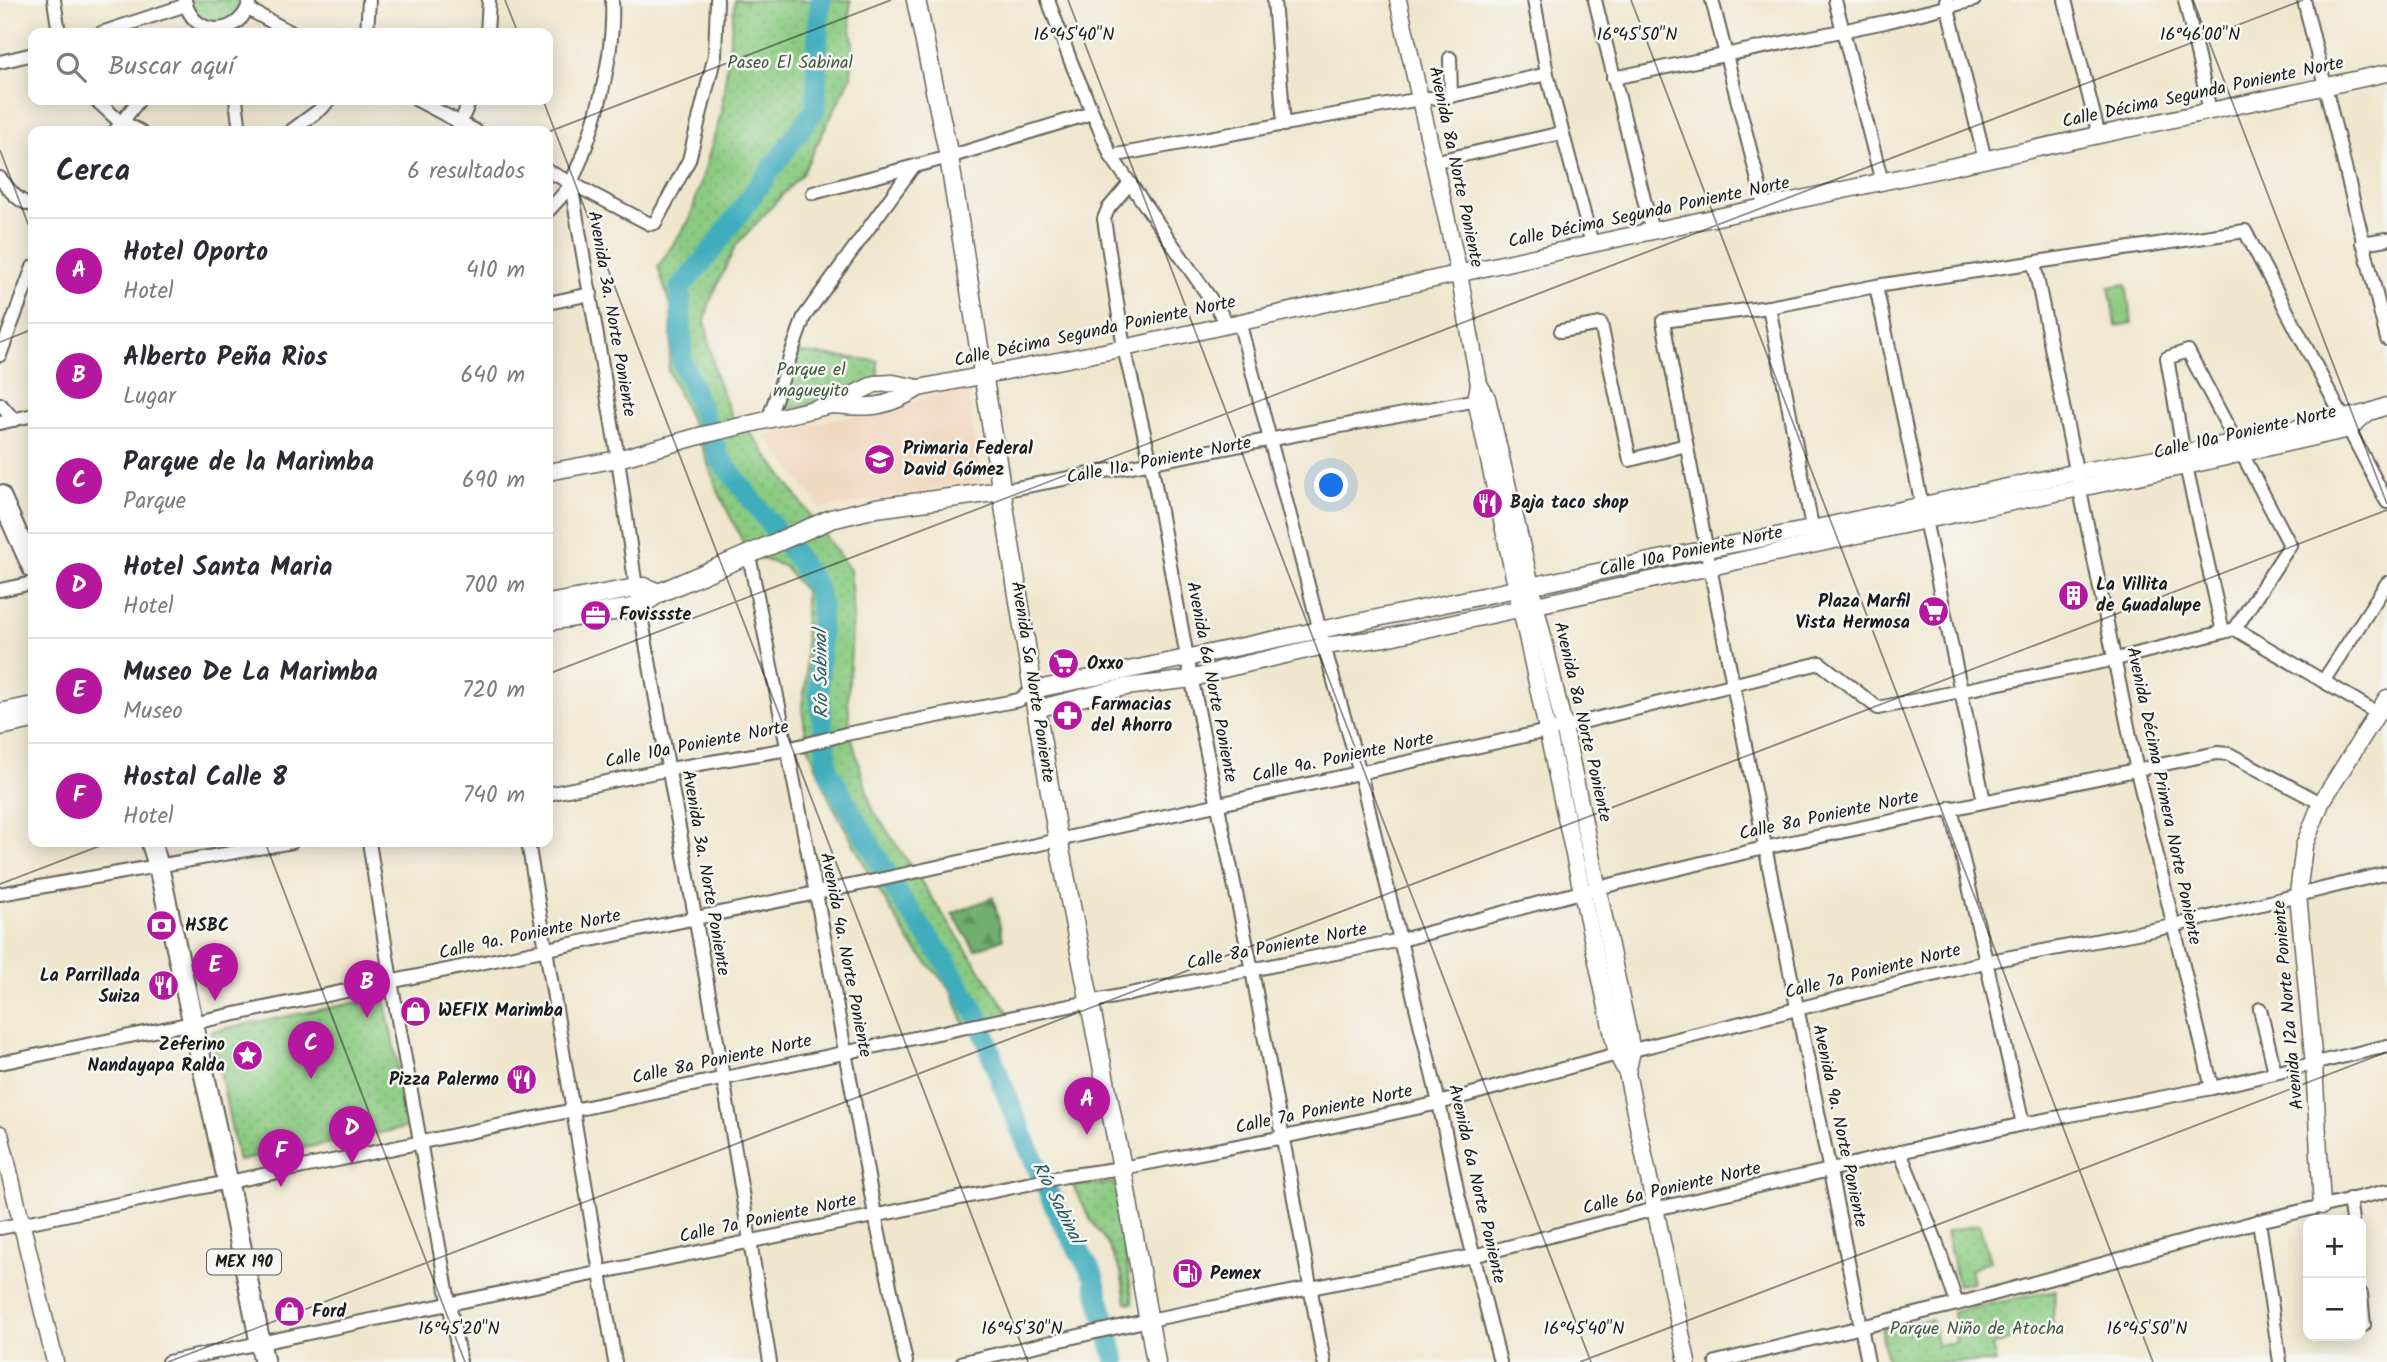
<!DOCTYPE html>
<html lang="es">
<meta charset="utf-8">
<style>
body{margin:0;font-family:Kalam,sans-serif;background:#f7f7f7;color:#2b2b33}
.controls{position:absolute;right:21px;bottom:21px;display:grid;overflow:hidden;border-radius:14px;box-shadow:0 4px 18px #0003}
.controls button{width:63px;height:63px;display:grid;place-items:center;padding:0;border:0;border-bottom:2px solid #e1e1e2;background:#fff;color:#2b2b33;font:35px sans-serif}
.you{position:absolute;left:1332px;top:486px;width:24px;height:24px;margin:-18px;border:5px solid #fff;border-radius:50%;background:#1a73e8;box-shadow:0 0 0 10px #1a73e833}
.badge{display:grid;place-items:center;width:46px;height:46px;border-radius:50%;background:#b5179e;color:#fff;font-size:23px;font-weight:700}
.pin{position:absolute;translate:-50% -58px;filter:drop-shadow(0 2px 4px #0008)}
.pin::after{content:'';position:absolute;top:37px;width:24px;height:21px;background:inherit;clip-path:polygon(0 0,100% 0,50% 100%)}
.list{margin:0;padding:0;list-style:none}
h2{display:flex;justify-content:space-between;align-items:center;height:91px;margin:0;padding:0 28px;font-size:30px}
h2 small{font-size:23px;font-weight:400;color:#7c7c81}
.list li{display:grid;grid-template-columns:46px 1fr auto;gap:21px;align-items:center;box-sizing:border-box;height:105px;padding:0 28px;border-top:2px solid #e1e1e2}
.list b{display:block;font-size:26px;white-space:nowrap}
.list p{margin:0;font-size:23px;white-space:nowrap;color:#7c7c81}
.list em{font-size:23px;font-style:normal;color:#7c7c81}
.icon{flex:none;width:38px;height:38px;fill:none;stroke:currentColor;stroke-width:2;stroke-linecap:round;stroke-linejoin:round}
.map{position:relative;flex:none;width:2387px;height:1362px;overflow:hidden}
.search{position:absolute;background:#fff;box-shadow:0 4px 18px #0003;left:28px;top:28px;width:525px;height:77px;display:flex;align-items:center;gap:18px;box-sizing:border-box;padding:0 24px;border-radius:14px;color:#7c7c81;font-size:26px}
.panel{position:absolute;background:#fff;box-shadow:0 4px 18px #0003;left:28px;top:126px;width:525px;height:721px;border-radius:14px}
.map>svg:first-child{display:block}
.built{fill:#f0d6bc}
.grass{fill:url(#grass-dots);stroke:#54744f;stroke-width:2}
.forest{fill:url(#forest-firs);stroke:#466646;stroke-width:2}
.pitch{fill:#8bcb82;stroke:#54744f;stroke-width:2}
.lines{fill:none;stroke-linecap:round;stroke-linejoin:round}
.river{stroke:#3fadbd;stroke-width:21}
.minor-casing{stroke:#66635a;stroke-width:16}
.tertiary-casing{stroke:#66635a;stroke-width:19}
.secondary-casing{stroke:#66635a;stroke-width:21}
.primary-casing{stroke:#66635a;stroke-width:23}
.minor{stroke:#fff;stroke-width:12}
.tertiary{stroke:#fff;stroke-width:16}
.secondary{stroke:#fff;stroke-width:18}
.primary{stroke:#fff;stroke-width:19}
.ticks{fill:none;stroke:#1c1c1c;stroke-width:2;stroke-opacity:0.45}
.labels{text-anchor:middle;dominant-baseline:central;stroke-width:5;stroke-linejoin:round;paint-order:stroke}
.shield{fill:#f6f6f2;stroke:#5d5d5c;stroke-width:2}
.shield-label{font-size:16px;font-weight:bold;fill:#1c1c1c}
.park-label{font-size:18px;fill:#435940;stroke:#f6f6f2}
.street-label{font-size:18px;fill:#1c1c1c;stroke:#f6f6f2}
.poi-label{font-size:18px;font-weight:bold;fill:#1c1c1c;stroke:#f6f6f2;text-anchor:start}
.water-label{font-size:19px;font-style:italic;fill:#2c5d64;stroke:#f6f6f2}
.ticks-label{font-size:18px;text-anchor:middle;fill:#1c1c1c;stroke:#f6f6f2;stroke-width:5;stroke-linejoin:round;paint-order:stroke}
</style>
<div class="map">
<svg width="2387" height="1362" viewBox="0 0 2387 1362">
<defs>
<pattern id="grass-dots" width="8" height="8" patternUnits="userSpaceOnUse" patternTransform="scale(1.75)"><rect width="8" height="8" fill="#8bcb82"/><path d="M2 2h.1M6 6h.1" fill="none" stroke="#77ae70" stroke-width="1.8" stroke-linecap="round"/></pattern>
<pattern id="forest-firs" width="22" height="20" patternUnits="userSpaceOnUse" patternTransform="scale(1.75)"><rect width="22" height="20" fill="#70af70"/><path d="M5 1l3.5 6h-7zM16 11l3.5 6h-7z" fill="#5b8e5b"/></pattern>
</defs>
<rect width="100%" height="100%" fill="#f6f6f2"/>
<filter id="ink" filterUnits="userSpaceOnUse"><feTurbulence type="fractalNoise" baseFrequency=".0143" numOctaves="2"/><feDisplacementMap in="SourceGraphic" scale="14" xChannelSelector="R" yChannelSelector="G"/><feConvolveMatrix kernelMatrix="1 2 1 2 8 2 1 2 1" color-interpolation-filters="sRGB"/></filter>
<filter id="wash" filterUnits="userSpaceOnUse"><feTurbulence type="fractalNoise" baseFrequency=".00686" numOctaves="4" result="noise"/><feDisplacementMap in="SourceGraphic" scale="28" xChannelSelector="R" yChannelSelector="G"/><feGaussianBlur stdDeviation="1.57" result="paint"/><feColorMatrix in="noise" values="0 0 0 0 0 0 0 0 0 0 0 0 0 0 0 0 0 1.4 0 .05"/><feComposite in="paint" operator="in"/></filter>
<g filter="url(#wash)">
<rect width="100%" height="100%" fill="#f0e6ce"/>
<path class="built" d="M968 389 980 482 821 509 765 435 858 414H889L921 399Z"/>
<g class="grass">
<path d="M190 0H244C234 30 200 31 190 0Z"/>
<path d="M735 0H851L849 15 853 41 851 77 802 174 736 245 710 301 705 320 715 373 732 417 745 425 850 570 853 614 848 699 850 733 872 808 1012 1018 966 1028 950 989 912 945 875 884 829 798 807 743 802 707 806 681 805 591 784 566 749 555 717 489 698 436 668 370 671 346V308L658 267 690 219 721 114Z"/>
<path d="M794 352 878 361V380L832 401 790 409 780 398Z"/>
<path d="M384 997 410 1127 238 1161 212 1031Z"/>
<path d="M1115 1183 1133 1303 1126 1302 1121 1272 1108 1245 1090 1219 1073 1186Z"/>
<path d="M1979 1224 1990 1261 1970 1270 1973 1282 1958 1285 1946 1232Z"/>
<path d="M2056 1290 2052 1323 1992 1346 1996 1362H1887L1881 1328 1932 1320 1937 1345 1956 1342 1953 1312Z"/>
</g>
<path class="forest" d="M993 897 1003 939 975 950 952 914Z"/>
<path class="pitch" d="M2126 284 2132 323 2116 326 2109 287Z"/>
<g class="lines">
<path class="river" d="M821 0 818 22 816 108 712 250 680 288 682 361 720 459 797 558 816 587 821 604 819 692 828 771 899 896 944 959 979 1018 1000 1079 1025 1140 1059 1216 1093 1275 1116 1362"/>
</g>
</g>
<g filter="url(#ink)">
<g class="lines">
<defs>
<g id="minor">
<path d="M54 0 59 33"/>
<path d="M185 0C192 39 242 38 250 0"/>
<path d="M1048 0 1071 62 1111 156 1228 324"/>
<path d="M1274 0 1284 125"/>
<path d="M1534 0 1547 74 1592 244"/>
<path d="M1595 0 1652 232"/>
<path d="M1712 0 1765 208"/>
<path d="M1835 0 1882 182"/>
<path d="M1946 0 1985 160"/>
<path d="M2065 0 2099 136"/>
<path d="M2185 0 2210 111"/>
<path d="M2304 0 2387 339"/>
<path d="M248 9 292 33"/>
<path d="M101 33 186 5"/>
<path d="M367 33 369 0"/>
<path d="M487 33 489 0"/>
<path d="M1450 58 1451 96"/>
<path d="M0 62 33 54"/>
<path d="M1613 78 1885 22 1974 0"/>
<path d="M96 100 118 120 140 131"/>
<path d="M236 100 240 131"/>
<path d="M417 100 476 131"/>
<path d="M115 131 139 100"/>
<path d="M291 131 322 108 329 100"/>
<path d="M457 131 470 100"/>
<path d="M1111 156 1420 99 1451 96 1547 74"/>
<path d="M1433 162 1562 133"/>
<path d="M548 171 650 224 655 223 689 160 715 55 717 0"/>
<path d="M0 178C9 189 18 203 33 205"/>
<path d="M571 184 618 459 636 588 712 1011 770 1362"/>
<path d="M1129 184 1108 209 1104 219 1124 348 1151 463 1187 657 1252 970 1324 1362"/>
<path d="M813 193 949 157 1092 113"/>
<path d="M548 211C556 202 567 192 572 181 595 130 615 56 612 0"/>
<path d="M2362 243 2387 239"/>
<path d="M2034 263 2137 771 2212 1088"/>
<path d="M1876 286 1984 801"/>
<path d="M548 303 591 294"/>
<path d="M1769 307 1814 537"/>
<path d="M1239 321 1324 646 1360 773 1439 1103 1458 1194 1500 1362"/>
<path d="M1561 331 1601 324 1630 460 1686 445"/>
<path d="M0 355 33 267"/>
<path d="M0 404 14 420"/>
<path d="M768 420 804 317 913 167"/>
<path d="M0 423 33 415"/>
<path d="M1001 491 1482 399"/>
<path d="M749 555 816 893 875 1215 906 1362"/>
<path d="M0 590 33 583"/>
<path d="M2223 632 2186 466 2167 358 2188 351 2290 545 2235 629"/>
<path d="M2324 680 2387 583"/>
<path d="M548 794 670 769 788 749 846 734 1019 700 1033 690"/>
<path d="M1951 807 2023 1124"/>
<path d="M369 842 391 981 460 1362"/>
<path d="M528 842 615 1362"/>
<path d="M0 894 292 842"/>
<path d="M2260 1009 2275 1072"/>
<path d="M0 1063 874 881 1547 731 1820 663 1878 708 2116 659 2235 629 2377 713"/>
<path d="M1900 1152 1936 1241 1957 1304"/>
<path d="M2349 1199 2352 1220"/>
<path d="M2259 1221 2280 1362"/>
<path d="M0 1228 318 1164 1009 1018 1401 940 1581 892 1764 848 2217 753 2229 754 2321 803"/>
<path d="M2361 1294 2364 1325"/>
<path d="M168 1362 1066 1176 1122 1168 1284 1137 1439 1103 1617 1054 1985 962 2173 926 2387 873"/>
<path d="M963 1362 1149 1320 1473 1256 1655 1209 1830 1170 1900 1152 2023 1124 2212 1088 2387 1046"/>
<path d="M1716 1362 1957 1304 2259 1221 2387 1191"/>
<path d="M1868 1362C1799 1015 1728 669 1663 321L1769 307 1876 286 2245 231 2387 502"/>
</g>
<g id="tertiary">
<path d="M1398 0 1459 274 1479 384 1487 398 1564 727 1632 1051 1627 1073"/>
<path d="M1479 384 1476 400 1617 1054 1627 1073 1687 1362"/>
<path d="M831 405C871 408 884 409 919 388L1124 348 1592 244 2387 73"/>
<path d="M548 472 618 459 703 435 831 405 875 384 893 383 919 388"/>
<path d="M1033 690 1707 549 1812 529 2078 472 2185 453 2367 413 2387 406"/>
<path d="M1036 709 1125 687 1192 679 1220 670 1324 646 1385 638 1926 520 2186 466 2349 429 2366 414"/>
<path d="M0 1134 55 1362"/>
<path d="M2322 1206 2314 1065 2298 894 2304 846 2321 803 2387 698"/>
</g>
<g id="secondary">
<path d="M916 0 949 157 1033 690 1058 839 1122 1168 1156 1362"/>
<path d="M548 604 636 588 644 587 659 593"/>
<path d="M548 621 639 607 659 593 831 519 876 508 1001 491"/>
<path d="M0 713 33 706"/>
<path d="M0 726 33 719"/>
</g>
<g id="primary">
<path d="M0 495 33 569"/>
<path d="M151 842 158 864 228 1182 264 1362"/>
</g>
</defs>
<use href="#minor" class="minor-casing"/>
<use href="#tertiary" class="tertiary-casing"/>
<use href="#secondary" class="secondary-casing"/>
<use href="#primary" class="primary-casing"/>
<use href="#minor" class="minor"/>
<use href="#tertiary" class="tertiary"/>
<use href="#secondary" class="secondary"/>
<use href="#primary" class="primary"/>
</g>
</g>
<path class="ticks" d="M505 0 518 33M1068 0 1591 1362M1631 0 2153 1362M2193 0 2387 504M543 100 1028 1362M548 132 891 0M0 150 33 237M0 342 33 329M548 674 2303 0M265 842 465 1362M0 884 110 842M168 1362 2387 510M1580 1362 2387 1052"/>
<defs>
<symbol id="school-disc" viewBox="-11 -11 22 22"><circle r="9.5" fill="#b5179e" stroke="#f6f6f2"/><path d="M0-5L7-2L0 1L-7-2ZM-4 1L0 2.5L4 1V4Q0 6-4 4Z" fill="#fff"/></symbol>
<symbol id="restaurant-disc" viewBox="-11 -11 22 22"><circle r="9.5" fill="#b5179e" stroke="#f6f6f2"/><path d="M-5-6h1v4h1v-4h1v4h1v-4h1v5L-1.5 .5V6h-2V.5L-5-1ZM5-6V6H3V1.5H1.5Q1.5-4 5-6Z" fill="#fff"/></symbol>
<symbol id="building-disc" viewBox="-11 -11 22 22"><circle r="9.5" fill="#b5179e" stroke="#f6f6f2"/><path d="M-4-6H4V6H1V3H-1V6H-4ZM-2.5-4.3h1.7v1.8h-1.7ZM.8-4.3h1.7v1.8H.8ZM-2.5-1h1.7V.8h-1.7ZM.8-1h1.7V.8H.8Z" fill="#fff"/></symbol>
<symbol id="supermarket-disc" viewBox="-11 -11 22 22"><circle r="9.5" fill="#b5179e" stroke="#f6f6f2"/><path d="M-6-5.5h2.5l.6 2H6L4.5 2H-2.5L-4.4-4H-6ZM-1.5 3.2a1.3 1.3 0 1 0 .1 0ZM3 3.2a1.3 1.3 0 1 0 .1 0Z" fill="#fff"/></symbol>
<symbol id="office-disc" viewBox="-11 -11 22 22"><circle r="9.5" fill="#b5179e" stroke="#f6f6f2"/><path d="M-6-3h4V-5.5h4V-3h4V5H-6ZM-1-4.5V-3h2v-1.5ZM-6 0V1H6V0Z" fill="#fff"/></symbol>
<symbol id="pharmacy-disc" viewBox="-11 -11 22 22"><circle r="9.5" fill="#b5179e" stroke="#f6f6f2"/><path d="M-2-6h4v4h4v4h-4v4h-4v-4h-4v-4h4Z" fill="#fff"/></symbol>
<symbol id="bank-disc" viewBox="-11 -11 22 22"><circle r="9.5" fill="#b5179e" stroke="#f6f6f2"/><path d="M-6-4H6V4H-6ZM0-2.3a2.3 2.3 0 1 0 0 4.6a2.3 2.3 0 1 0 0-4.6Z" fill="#fff"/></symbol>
<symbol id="shop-disc" viewBox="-11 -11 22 22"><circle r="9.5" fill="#b5179e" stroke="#f6f6f2"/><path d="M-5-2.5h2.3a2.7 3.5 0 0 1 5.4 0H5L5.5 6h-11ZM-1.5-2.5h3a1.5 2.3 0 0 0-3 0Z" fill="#fff"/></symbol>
<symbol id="sight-disc" viewBox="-11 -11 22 22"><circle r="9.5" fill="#b5179e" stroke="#f6f6f2"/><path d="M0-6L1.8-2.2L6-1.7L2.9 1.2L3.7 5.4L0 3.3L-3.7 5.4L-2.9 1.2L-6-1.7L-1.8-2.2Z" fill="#fff"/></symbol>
<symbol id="fuel-disc" viewBox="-11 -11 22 22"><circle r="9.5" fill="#b5179e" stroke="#f6f6f2"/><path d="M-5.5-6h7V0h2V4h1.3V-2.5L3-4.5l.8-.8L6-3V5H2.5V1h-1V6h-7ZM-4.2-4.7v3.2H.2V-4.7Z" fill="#fff"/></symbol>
</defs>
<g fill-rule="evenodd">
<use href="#school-disc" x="862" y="442" width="35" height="35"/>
<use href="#restaurant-disc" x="1470" y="486" width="35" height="35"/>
<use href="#building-disc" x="2056" y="578" width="35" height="35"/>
<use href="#supermarket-disc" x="1916" y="594" width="35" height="35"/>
<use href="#office-disc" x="578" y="598" width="35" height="35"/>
<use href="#supermarket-disc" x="1046" y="646" width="35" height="35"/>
<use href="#pharmacy-disc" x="1050" y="698" width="35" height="35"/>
<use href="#bank-disc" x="144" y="908" width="35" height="35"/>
<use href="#restaurant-disc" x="146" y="968" width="35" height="35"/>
<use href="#shop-disc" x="398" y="994" width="35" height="35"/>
<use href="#sight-disc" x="230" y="1038" width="35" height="35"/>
<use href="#restaurant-disc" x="504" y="1062" width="35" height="35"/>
<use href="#fuel-disc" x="1170" y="1256" width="35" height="35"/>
<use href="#shop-disc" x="272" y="1294" width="35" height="35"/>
</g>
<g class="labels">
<rect class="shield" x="207" y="1249.5" width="74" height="25" rx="5"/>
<g class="shield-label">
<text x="244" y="1262">MEX 190</text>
</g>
<g class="park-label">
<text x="790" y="63">Paseo El Sabinal</text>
<text x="811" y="370">Parque el<tspan x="811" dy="21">magueyito</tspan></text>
<text x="1977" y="1329">Parque Niño de Atocha</text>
</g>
<g class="street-label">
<text transform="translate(2203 93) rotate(-12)">Calle Décima Segunda Poniente Norte</text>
<text transform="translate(1455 167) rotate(78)">Avenida 8a Norte Poniente</text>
<text transform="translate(1649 213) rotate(-12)">Calle Décima Segunda Poniente Norte</text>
<text transform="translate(611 314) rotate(80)">Avenida 3a. Norte Poniente</text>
<text transform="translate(1095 332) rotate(-12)">Calle Décima Segunda Poniente Norte</text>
<text transform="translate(2245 433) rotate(-13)">Calle 10a Poniente Norte</text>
<text transform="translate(1159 461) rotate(-11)">Calle 11a. Poniente Norte</text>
<text transform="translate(1691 552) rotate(-12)">Calle 10a Poniente Norte</text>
<text transform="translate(1032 682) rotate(81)">Avenida 5a Norte Poniente</text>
<text transform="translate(1211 682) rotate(79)">Avenida 6a Norte Poniente</text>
<text transform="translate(1582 722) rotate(77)">Avenida 8a Norte Poniente</text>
<text transform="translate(697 745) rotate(-11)">Calle 10a Poniente Norte</text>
<text transform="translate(1343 758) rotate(-12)">Calle 9a. Poniente Norte</text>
<text transform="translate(2163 796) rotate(78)">Avenida Décima Primera Norte Poniente</text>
<text transform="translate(1829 816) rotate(-12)">Calle 8a Poniente Norte</text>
<text transform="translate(705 873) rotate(80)">Avenida 3a. Norte Poniente</text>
<text transform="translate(530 935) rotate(-12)">Calle 9a. Poniente Norte</text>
<text transform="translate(1277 947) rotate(-11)">Calle 8a Poniente Norte</text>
<text transform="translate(845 955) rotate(79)">Avenida 4a. Norte Poniente</text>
<text transform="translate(1873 972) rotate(-14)">Calle 7a Poniente Norte</text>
<text transform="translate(2289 1005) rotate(-95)">Avenida 12a Norte Poniente</text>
<text transform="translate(722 1060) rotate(-12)">Calle 8a Poniente Norte</text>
<text transform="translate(1324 1110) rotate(-12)">Calle 7a Poniente Norte</text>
<text transform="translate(1839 1126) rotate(78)">Avenida 9a. Norte Poniente</text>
<text transform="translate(1476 1184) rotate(77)">Avenida 6a Norte Poniente</text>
<text transform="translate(1672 1189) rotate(-13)">Calle 6a Poniente Norte</text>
<text transform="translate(768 1219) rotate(-12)">Calle 7a Poniente Norte</text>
</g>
<g class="poi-label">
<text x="903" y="449">Primaria Federal<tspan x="903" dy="21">David Gómez</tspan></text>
<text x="1510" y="503">Baja taco shop</text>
<text x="2096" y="585">La Villita<tspan x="2096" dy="21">de Guadalupe</tspan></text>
<text x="1910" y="602" text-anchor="end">Plaza Marfil<tspan x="1910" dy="21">Vista Hermosa</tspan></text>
<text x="619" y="615">Fovissste</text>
<text x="1087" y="664">Oxxo</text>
<text x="1091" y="705">Farmacias<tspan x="1091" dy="21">del Ahorro</tspan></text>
<text x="185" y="926">HSBC</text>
<text x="140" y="976" text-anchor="end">La Parrillada<tspan x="140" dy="21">Suiza</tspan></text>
<text x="438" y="1011">WEFIX Marimba</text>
<text x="225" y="1045" text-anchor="end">Zeferino<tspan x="225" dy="21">Nandayapa Ralda</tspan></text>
<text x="499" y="1080" text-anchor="end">Pizza Palermo</text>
<text x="1210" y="1274">Pemex</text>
<text x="312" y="1312">Ford</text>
</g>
<g class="water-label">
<text transform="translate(822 674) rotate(-91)">Río Sabinal</text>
<text transform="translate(1057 1203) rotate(63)">Río Sabinal</text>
</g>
</g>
<g class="ticks-label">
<text x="1074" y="40">16°45'40"N</text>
<text x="1637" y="40">16°45'50"N</text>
<text x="2200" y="40">16°46'00"N</text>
<text x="459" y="1334">16°45'20"N</text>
<text x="1022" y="1334">16°45'30"N</text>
<text x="1584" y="1334">16°45'40"N</text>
<text x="2147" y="1334">16°45'50"N</text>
</g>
</svg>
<div class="controls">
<button>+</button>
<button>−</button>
</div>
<div class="you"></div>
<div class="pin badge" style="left:1087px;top:1135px">A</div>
<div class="pin badge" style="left:367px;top:1018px">B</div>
<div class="pin badge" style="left:311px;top:1079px">C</div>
<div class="pin badge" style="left:352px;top:1164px">D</div>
<div class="pin badge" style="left:215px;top:1001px">E</div>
<div class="pin badge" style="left:281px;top:1187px">F</div>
<div class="search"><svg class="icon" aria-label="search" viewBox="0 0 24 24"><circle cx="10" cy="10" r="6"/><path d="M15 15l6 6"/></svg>Buscar aquí</div>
<section class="panel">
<h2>Cerca<small>6 resultados</small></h2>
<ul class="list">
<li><span class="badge">A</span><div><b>Hotel Oporto</b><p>Hotel</p></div><em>410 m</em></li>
<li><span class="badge">B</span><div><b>Alberto Peña Rios</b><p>Lugar</p></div><em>640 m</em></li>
<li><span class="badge">C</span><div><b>Parque de la Marimba</b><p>Parque</p></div><em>690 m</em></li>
<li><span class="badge">D</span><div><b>Hotel Santa Maria</b><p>Hotel</p></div><em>700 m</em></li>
<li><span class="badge">E</span><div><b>Museo De La Marimba</b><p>Museo</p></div><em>720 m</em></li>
<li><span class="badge">F</span><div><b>Hostal Calle 8</b><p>Hotel</p></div><em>740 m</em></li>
</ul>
</section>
</div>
